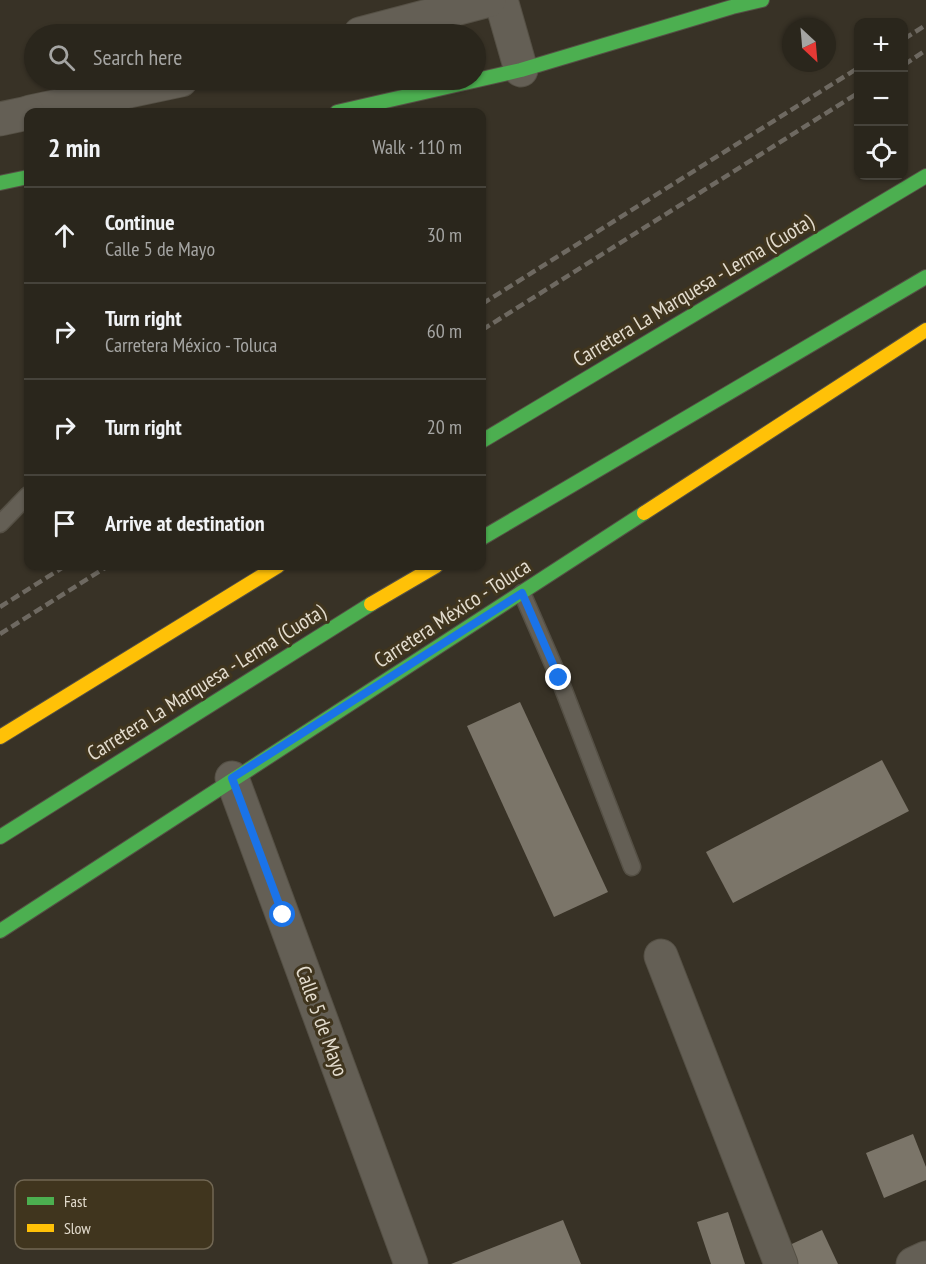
<!DOCTYPE html>
<meta charset="utf-8">
<style>
body{margin:0;font-family:"PT Sans Narrow",sans-serif;background:#363229;color:#f1f3f6}
.controls{position:absolute;right:18px;top:18px;display:grid;overflow:hidden;border-radius:12px;box-shadow:0 2px 4px #0004}
.controls button{width:54px;height:54px;display:grid;place-items:center;padding:0;border:0;border-bottom:2px solid #46433b;background:#2a261c;color:#f1f3f6;font:30px sans-serif}
.compass{position:absolute;left:782px;top:18px;width:54px;height:54px;border-radius:50%;background:#2a261c;box-shadow:0 2px 4px #0004;rotate:154deg}
.stop{position:absolute;width:18px;height:18px;margin:-14px;border:4px solid #1a73e8;border-radius:50%;background:#fff}
.stop.end{background:#1a73e8;border-color:#fff;box-shadow:0 2px 6px #0008}
.list{margin:0;padding:0;list-style:none}
h2{display:flex;justify-content:space-between;align-items:center;height:78px;margin:0;padding:0 24px;font-size:26px}
h2 small{font-size:20px;font-weight:400;color:#a5a5a3}
.list li{display:grid;grid-template-columns:39px 1fr auto;gap:18px;align-items:center;box-sizing:border-box;height:96px;padding:0 24px;border-top:2px solid #46433b}
.list b{display:block;font-size:22px;white-space:nowrap}
.list p{margin:0;font-size:20px;white-space:nowrap;color:#a5a5a3}
.list em{font-size:20px;font-style:normal;color:#a5a5a3}
.icon{flex:none;width:33px;height:33px;fill:none;stroke:currentColor;stroke-width:2;stroke-linecap:round;stroke-linejoin:round}
.map{position:relative;flex:none;width:926px;height:1264px;overflow:hidden}
.search{position:absolute;background:#2a261c;box-shadow:0 2px 4px #0004;left:24px;top:24px;width:462px;height:66px;display:flex;align-items:center;gap:15px;box-sizing:border-box;padding:0 21px;border-radius:33px;color:#a5a5a3;font-size:22px}
.panel{position:absolute;background:#2a261c;box-shadow:0 2px 4px #0004;left:24px;top:108px;width:462px;height:462px;border-radius:12px}
.map>svg:first-child{display:block}
.building{fill:#7b7569}
.lines{fill:none;stroke-linecap:round;stroke-linejoin:round}
.lane-casing{stroke:#555045;stroke-width:19}
.street-casing{stroke:#555045;stroke-width:35}
.fast-casing{stroke:#555045;stroke-width:16}
.slow-casing{stroke:#555045;stroke-width:16}
.lane{stroke:#645f55;stroke-width:16}
.street{stroke:#645f55;stroke-width:33}
.fast{stroke:#4caf50;stroke-width:14}
.slow{stroke:#ffc107;stroke-width:14}
.rail{stroke:#6e6961;stroke-width:4.5;stroke-dasharray:9 4.5;stroke-linecap:butt}
.route{stroke:#1a73e8;stroke-width:8}
.labels{text-anchor:middle;dominant-baseline:central;stroke-width:6;stroke-linejoin:round;paint-order:stroke}
.street-label{font-size:21px;fill:#e3dcce;stroke:#40351e}
.key{fill:#40351e;stroke:#716753;stroke-width:1.5}
.key-label{font-size:16px;fill:#e3dcce}
</style>
<div class="map">
<svg width="926" height="1264" viewBox="0 0 926 1264">
<rect width="100%" height="100%" fill="#383226"/>
<g class="building">
<path d="M520 702 608 892 554 917 467 726Z"/>
<path d="M882 760 909 811 733 903 706 852Z"/>
<path d="M913 1134 926 1167V1180L884 1198 866 1153Z"/>
<path d="M728 1212 745 1264H711L697 1222Z"/>
<path d="M563 1220 581 1264H451Z"/>
<path d="M822 1230 838 1264H789L781 1249Z"/>
</g>
<g class="lines">
<defs>
<g id="lane">
<path d="M0 524 28 495"/>
<path d="M522 593 559 678 632 867"/>
</g>
<g id="street">
<path d="M501 0 521 70"/>
<path d="M360 34 489 0"/>
<path d="M30 112 181 80"/>
<path d="M0 119 28 113"/>
<path d="M232 778 411 1264"/>
<path d="M661 956 781 1264"/>
<path d="M913 1264 926 1258"/>
</g>
<g id="fast">
<path d="M337 112 521 70 732 7 762 0"/>
<path d="M0 183 28 177"/>
<path d="M482 441 926 176"/>
<path d="M482 538 926 277"/>
<path d="M0 837 371 604"/>
<path d="M0 931 644 513"/>
</g>
<g id="slow">
<path d="M644 513 926 330"/>
<path d="M371 604 436 566"/>
<path d="M0 737 278 566"/>
</g>
</defs>
<use href="#lane" class="lane-casing"/>
<use href="#street" class="street-casing"/>
<use href="#fast" class="fast-casing"/>
<use href="#slow" class="slow-casing"/>
<use href="#lane" class="lane"/>
<use href="#street" class="street"/>
<use href="#fast" class="fast"/>
<use href="#slow" class="slow"/>
<g class="rail">
<path d="M904 39 926 25"/>
<path d="M904 65 926 50"/>
<path d="M482 304 858 68"/>
<path d="M482 330 858 93"/>
<path d="M0 607 65 566"/>
<path d="M0 634 108 566"/>
</g>
</g>
<g class="lines">
<path class="route" d="M283 915 232 778 522 593 559 678"/>
</g>
<g class="labels">
<g class="street-label">
<text transform="translate(693 290) rotate(-31)">Carretera La Marquesa - Lerma (Cuota)</text>
<text transform="translate(452 613) rotate(-33)">Carretera México - Toluca</text>
<text transform="translate(206 682) rotate(-32)">Carretera La Marquesa - Lerma (Cuota)</text>
<text transform="translate(322 1021) rotate(70)">Calle 5 de Mayo</text>
</g>
</g>
<rect x="15" y="1180" width="198" height="69" rx="9" class="key"/>
<rect x="27" y="1197" width="27" height="8" fill="#4caf50"/>
<rect x="27" y="1224" width="27" height="8" fill="#ffc107"/>
<g class="key-label">
<text x="64" y="1207">Fast</text>
<text x="64" y="1234">Slow</text>
</g>
</svg>
<div class="controls">
<button>+</button>
<button>−</button>
<button><svg class="icon" aria-label="locate" viewBox="0 0 24 24"><circle cx="12" cy="12" r="6"/><path d="M12 2v4M12 18v4M2 12h4M18 12h4"/></svg></button>
</div>
<svg class="compass" viewBox="-18 -18 36 36"><path d="M0-13l5 13h-10z" fill="#e53935"/><path d="M0 13l5-13h-10z" fill="#a5a5a3"/></svg>
<div class="stop" style="left:283px;top:915px"></div>
<div class="stop end" style="left:559px;top:678px"></div>
<div class="search"><svg class="icon" aria-label="search" viewBox="0 0 24 24"><circle cx="10" cy="10" r="6"/><path d="M15 15l6 6"/></svg>Search here</div>
<section class="panel">
<h2>2 min<small>Walk · 110 m</small></h2>
<ul class="list">
<li><svg class="icon" aria-label="ahead" viewBox="0 0 24 24"><path d="M12 20V5M6 11l6-6 6 6"/></svg><div><b>Continue</b><p>Calle 5 de Mayo</p></div><em>30 m</em></li>
<li><svg class="icon" aria-label="right" viewBox="0 0 24 24"><path d="M7 20v-9h11M14 6l5 5-5 5"/></svg><div><b>Turn right</b><p>Carretera México - Toluca</p></div><em>60 m</em></li>
<li><svg class="icon" aria-label="right" viewBox="0 0 24 24"><path d="M7 20v-9h11M14 6l5 5-5 5"/></svg><div><b>Turn right</b></div><em>20 m</em></li>
<li><svg class="icon" aria-label="arrive" viewBox="0 0 24 24"><path d="M6 21V4h12l-3 4 3 4H6"/></svg><div><b>Arrive at destination</b></div></li>
</ul>
</section>
</div>
